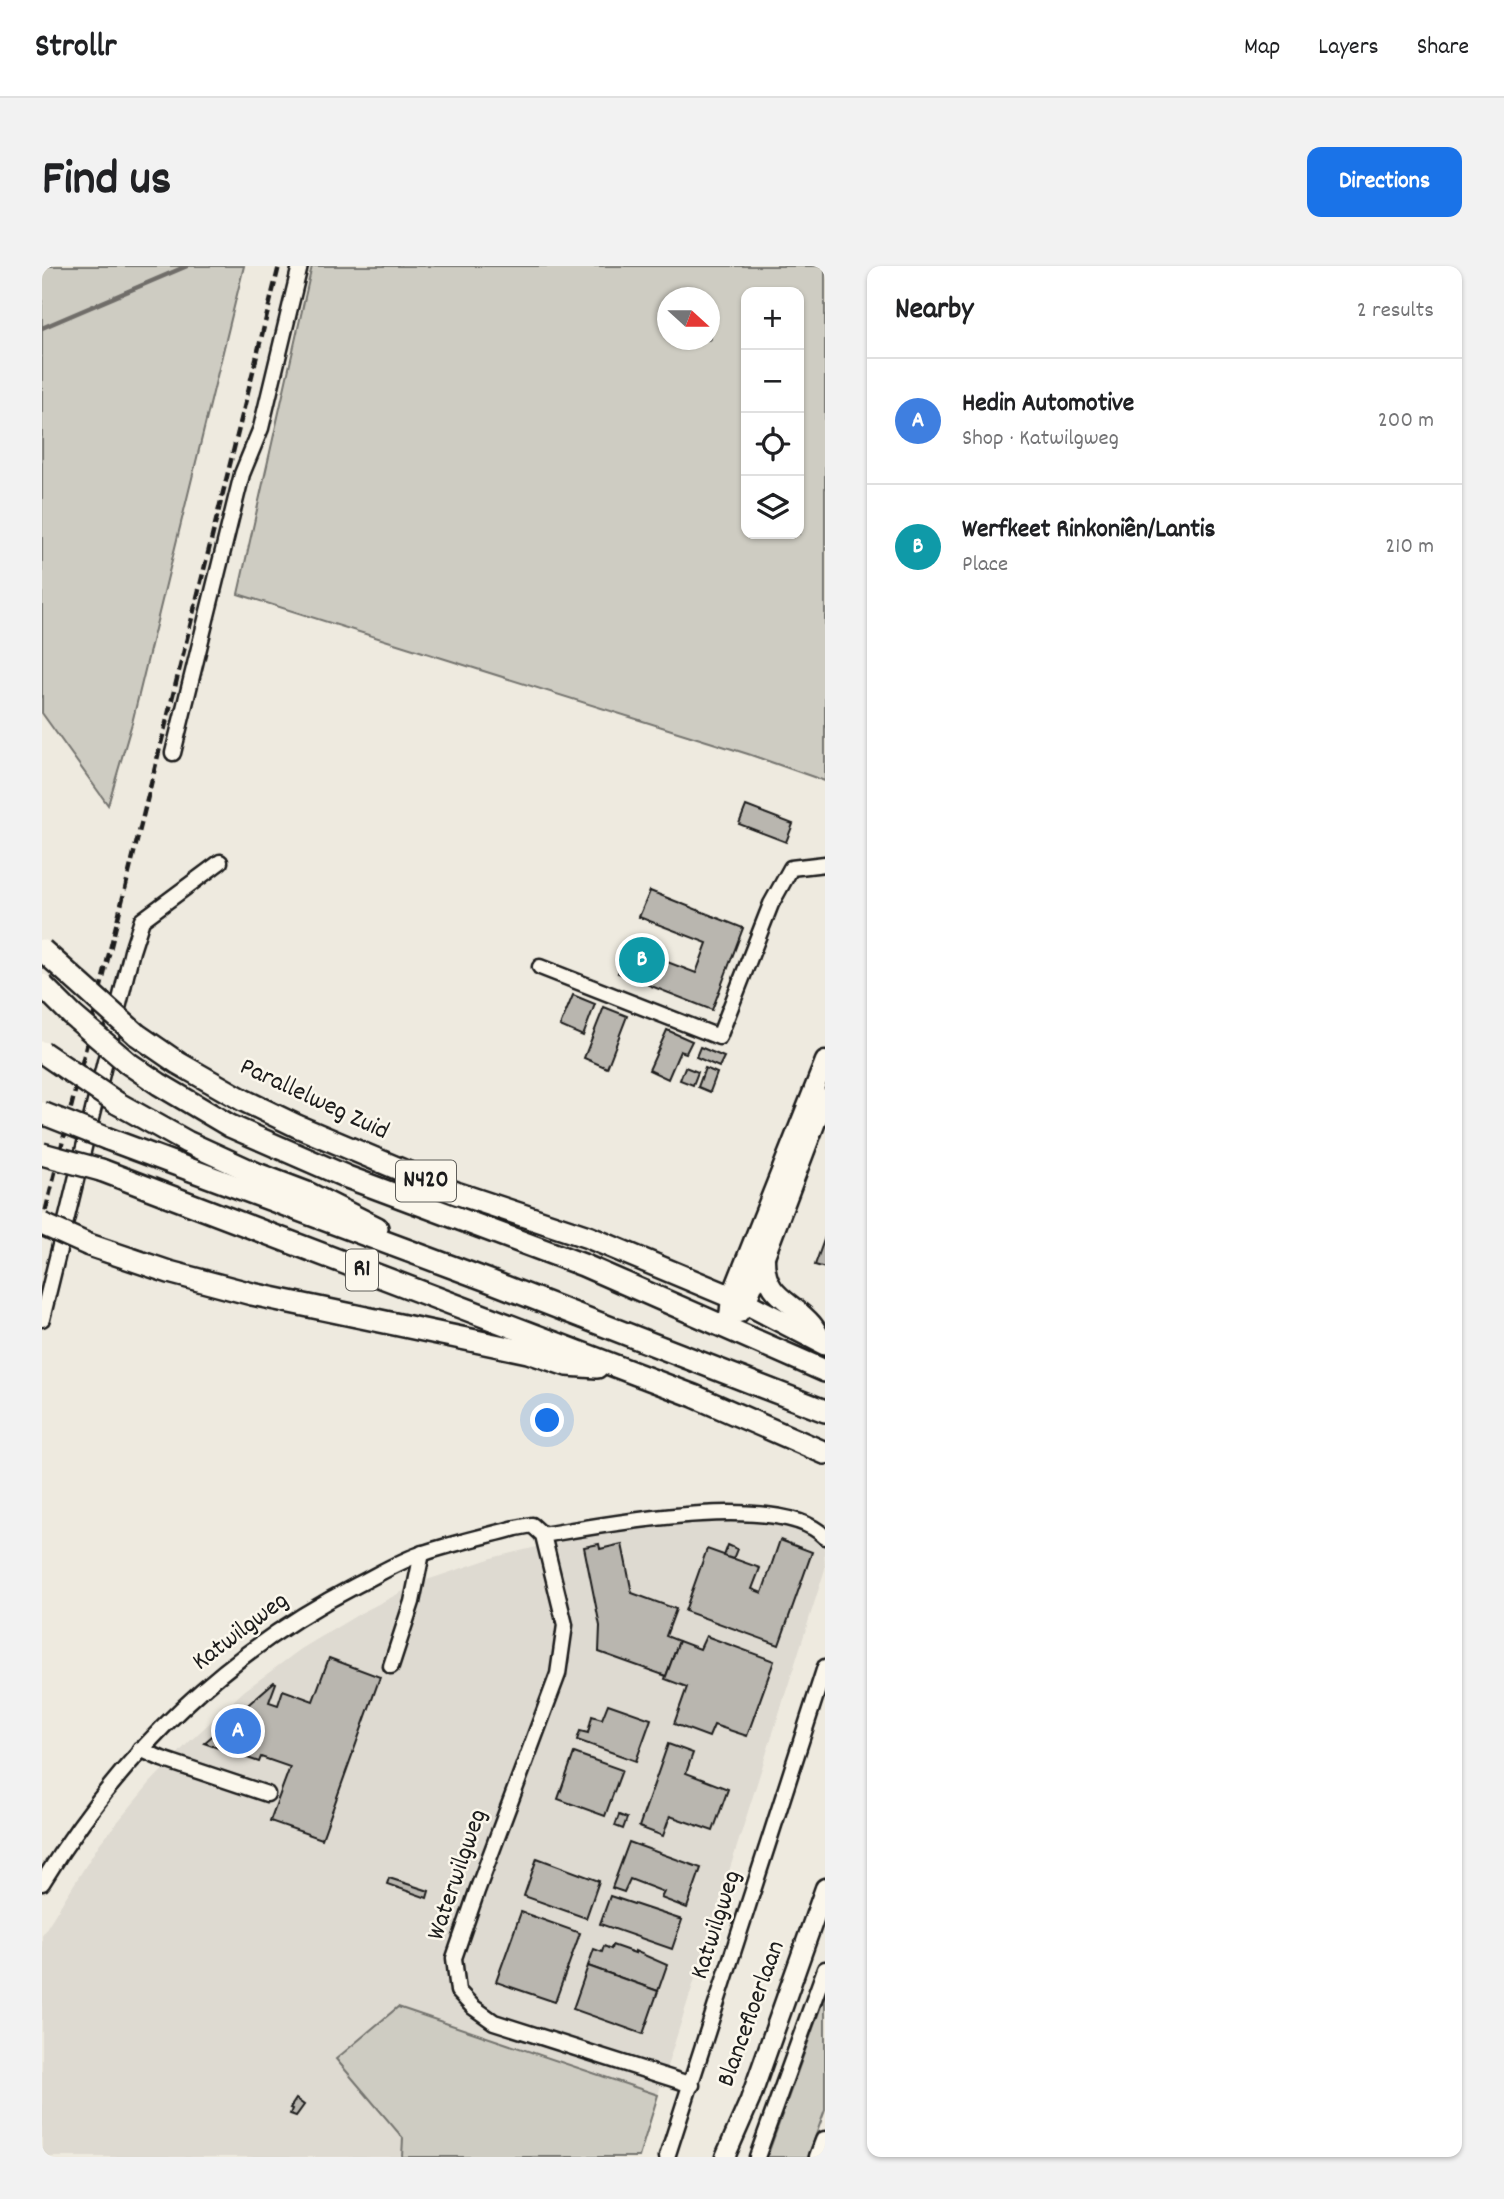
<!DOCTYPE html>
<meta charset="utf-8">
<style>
body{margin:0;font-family:Dekko,sans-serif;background:#f2f2f2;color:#202124}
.controls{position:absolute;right:21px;top:21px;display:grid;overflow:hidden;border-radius:14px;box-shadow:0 2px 5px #0004}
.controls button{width:63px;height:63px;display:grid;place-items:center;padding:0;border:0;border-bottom:2px solid #e0e0e0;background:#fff;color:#202124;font:35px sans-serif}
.compass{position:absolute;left:615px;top:21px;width:63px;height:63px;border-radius:50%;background:#fff;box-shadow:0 2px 5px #0004;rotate:111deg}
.you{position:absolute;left:506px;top:1155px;width:24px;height:24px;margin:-18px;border:5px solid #fff;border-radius:50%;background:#1a73e8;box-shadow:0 0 0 10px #1a73e833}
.badge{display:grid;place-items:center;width:46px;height:46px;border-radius:50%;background:#1a73e8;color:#fff;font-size:23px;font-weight:700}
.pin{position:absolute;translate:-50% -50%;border:4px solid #fff;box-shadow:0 2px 7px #0006}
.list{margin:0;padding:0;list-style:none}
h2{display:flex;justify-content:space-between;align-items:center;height:91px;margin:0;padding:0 28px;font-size:30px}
h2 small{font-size:23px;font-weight:400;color:#757577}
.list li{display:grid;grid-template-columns:46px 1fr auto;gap:21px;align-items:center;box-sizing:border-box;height:126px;padding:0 28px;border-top:2px solid #e0e0e0}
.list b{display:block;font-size:26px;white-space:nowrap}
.list p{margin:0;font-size:23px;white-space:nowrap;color:#757577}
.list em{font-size:23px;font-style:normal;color:#757577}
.icon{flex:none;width:38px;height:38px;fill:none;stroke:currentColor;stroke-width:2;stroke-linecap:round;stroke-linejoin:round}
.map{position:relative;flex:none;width:783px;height:1891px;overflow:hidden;border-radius:14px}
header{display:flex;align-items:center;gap:42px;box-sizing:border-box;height:98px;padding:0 35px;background:#fff;border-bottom:2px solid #e0e0e0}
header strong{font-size:33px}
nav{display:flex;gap:38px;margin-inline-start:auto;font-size:24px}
.intro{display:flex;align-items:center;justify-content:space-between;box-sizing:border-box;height:168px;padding:0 42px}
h1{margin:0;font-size:49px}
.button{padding:18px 32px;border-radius:14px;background:#1a73e8;color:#fff;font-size:24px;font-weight:700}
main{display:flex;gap:42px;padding:0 42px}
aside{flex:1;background:#fff;border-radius:14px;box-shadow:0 2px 5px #0004}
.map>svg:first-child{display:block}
.built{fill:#dedad1}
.green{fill:#ceccc2;stroke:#75746f;stroke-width:2;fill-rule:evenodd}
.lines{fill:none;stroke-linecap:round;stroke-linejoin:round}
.stream{stroke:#6f6d69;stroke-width:4.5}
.building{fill:#b9b6af;stroke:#1c1c1c;stroke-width:2}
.minor-casing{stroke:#1c1c1c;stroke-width:19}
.major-casing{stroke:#1c1c1c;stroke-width:23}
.highway-casing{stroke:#1c1c1c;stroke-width:26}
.minor{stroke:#fbf7ec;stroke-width:14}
.major{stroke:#fbf7ec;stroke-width:18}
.highway{stroke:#fbf7ec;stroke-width:21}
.rail{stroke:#1c1c1c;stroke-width:4.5;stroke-dasharray:10 5;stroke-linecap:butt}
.highway-bridge-casing{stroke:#1c1c1c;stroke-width:26;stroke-linecap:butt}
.highway-bridge{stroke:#fbf7ec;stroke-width:21}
.labels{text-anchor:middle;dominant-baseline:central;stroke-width:5;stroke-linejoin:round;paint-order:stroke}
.shield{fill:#fbf7ec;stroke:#5f5e5a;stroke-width:2}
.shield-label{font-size:24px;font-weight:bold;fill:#1c1c1c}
.street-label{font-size:26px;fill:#1c1c1c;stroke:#fbf7ec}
</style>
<header>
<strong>Strollr</strong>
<nav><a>Map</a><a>Layers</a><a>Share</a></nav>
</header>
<div class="intro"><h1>Find us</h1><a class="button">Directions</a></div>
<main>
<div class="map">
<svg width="783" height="1891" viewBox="0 0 783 1891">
<rect width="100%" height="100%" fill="#eeeadf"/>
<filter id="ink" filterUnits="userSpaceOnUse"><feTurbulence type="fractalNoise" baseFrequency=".0143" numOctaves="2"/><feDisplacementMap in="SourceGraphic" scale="14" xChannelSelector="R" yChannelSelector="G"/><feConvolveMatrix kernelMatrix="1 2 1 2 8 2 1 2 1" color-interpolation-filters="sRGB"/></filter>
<g filter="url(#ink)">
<path class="built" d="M701 1250 775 1265 782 1279 783 1303 616 1829 356 1741 294 1793 361 1872 360 1891H0V1669L58 1577 108 1517 146 1477 202 1425 259 1383 317 1348 379 1316 453 1291 587 1259Z"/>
<g class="green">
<path d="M0 0H202L90 457 66 539 0 447Z"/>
<path d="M270 0H783V515L706 488 196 328ZM704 26H757V268H704ZM626 32H668V74H626Z"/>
<path d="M783 1729V1844L766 1891H725Z"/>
<path d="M356 1741 616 1829 597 1891H360L361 1872 294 1793Z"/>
</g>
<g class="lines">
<path class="stream" d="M0 62 145 0"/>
</g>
<g class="building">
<path d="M704 540 751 558 744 576 697 558Z"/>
<path d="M608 625 701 662 670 744 576 707 586 681 654 707 665 677 597 651Z"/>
<path d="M531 729 553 738 541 770 518 760Z"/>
<path d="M562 741 585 750 565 802 542 792Z"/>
<path d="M625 764 650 775 644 787 638 785 626 813 607 804Z"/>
<path d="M658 781 682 791 677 801 654 791Z"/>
<path d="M643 801 656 806 651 819 638 814Z"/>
<path d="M663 802 675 807 668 826 656 821Z"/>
<path d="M783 971V1002L773 999Z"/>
<path d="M738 1274 770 1286 737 1379 643 1345 665 1283 718 1302 710 1323 720 1327Z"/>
<path d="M557 1278 558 1283 580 1278 590 1327 634 1343 624 1370 637 1375 624 1410 557 1386 558 1360 542 1281Z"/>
<path d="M686 1279 695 1283 691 1293 682 1290Z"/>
<path d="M664 1370 732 1395 705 1470 672 1459 667 1471 632 1458 645 1421 623 1413 637 1375 658 1383Z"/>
<path d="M287 1392 338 1411 280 1573 228 1555 248 1501 219 1491 217 1496 162 1477 232 1416 234 1417 227 1436 236 1439 241 1424 271 1435Z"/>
<path d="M566 1438 609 1453 594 1495 535 1474 538 1465 546 1467 550 1450 560 1453Z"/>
<path d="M626 1478 651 1487 644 1507 686 1523 671 1565 628 1550 621 1570 597 1561Z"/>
<path d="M532 1487 580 1504 563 1550 516 1533Z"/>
<path d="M577 1549 585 1552 581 1563 573 1560Z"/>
<path d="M587 1576 659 1602 645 1642 619 1632 622 1626 588 1613 582 1626 570 1622Z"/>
<path d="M495 1592 557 1615 544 1652 482 1630Z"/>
<path d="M347 1612 387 1625 385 1632 345 1618Z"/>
<path d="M568 1630 640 1654 630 1683 558 1658Z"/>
<path d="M479 1646 538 1667 513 1736 454 1716Z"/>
<path d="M570 1679 593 1687V1685L625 1699 616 1725 546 1700 552 1683 560 1686 562 1680 569 1683Z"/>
<path d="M546 1700 616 1725 601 1768 531 1743Z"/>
<path d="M254 1833 262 1839 254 1850 248 1848 250 1843 248 1842Z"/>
</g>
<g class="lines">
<defs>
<g id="minor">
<path d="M131 487 200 208 219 162 258 0"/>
<path d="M498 701 677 771 729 638 749 602 783 598"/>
<path d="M0 1053 90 685 100 654 178 596"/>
<path d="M501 1269C560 1259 739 1224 783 1271"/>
<path d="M349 1400 370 1336 380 1287"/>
<path d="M98 1483 120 1493 225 1528"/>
<path d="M0 1617C78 1489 182 1387 315 1319 337 1308 359 1294 382 1287 412 1277 444 1270 474 1262L490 1259 501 1269 523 1359 516 1408 435 1625 412 1692 416 1725 431 1741 452 1756 650 1819"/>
<path d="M625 1891 783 1401"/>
<path d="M715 1891 783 1703"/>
</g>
<g id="major">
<path d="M723 993C723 1032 749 1033 770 1058 775 1064 778 1071 782 1077"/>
<path d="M697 1047 704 1037 723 990 783 832"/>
<path d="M686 1062 689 1031 783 795"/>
<path d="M683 1891 708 1834 783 1622"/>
<path d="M777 1891 783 1875"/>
</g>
<g id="highway">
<path d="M94 768 136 797 201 834 255 860 414 927 546 971 704 1037 783 1078"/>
<path d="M86 797 117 818 188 860 305 911 541 999 783 1105"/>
<path d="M75 837 145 876 215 908 265 927 335 962"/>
<path d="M66 873 445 1014 783 1145"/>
<path d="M59 904 652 1130 783 1187"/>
<path d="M47 979 127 1006 210 1028 486 1086 525 1099 555 1101"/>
</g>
</defs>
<use href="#minor" class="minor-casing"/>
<use href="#major" class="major-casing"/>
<use href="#highway" class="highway-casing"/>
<use href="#minor" class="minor"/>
<use href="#major" class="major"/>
<use href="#highway" class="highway"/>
<path class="rail" d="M0 959 237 0"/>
<defs>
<g id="highway-bridge">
<path d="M0 684 94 768"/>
<path d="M0 719 30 749 86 797"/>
<path d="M0 786 75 837"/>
<path d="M0 847 66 873"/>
<path d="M0 888 59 904"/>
<path d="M0 958 47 979"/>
</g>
</defs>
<use href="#highway-bridge" class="highway-bridge-casing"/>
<use href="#highway-bridge" class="highway-bridge"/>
</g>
</g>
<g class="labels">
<g class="shield">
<rect x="354" y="894.5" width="60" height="41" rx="5"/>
<rect x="304" y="983.5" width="32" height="41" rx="5"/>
</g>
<g class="shield-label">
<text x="384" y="915">N420</text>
<text x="320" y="1004">R1</text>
</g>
<g class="street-label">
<text transform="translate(272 834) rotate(25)">Parallelweg Zuid</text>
<text transform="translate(199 1366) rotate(-37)">Katwilgweg</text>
<text transform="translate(416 1609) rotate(-71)">Waterwilgweg</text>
<text transform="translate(675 1659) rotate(-72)">Katwilgweg</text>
<text transform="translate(710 1748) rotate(-70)">Blancefloerlaan</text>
</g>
</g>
</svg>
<div class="controls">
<button>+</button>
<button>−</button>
<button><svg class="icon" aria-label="locate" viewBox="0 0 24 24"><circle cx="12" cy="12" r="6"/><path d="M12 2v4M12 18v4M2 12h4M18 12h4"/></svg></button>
<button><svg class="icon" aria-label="layers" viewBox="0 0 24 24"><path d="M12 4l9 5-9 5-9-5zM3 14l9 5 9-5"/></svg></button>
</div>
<svg class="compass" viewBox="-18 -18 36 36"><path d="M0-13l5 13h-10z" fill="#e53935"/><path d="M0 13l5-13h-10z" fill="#757577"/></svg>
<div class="you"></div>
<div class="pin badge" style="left:196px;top:1465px;background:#3f7fe0">A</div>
<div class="pin badge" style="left:600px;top:694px;background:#0f9aa8">B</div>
</div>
<aside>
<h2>Nearby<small>2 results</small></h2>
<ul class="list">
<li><span class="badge" style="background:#3f7fe0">A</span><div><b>Hedin Automotive</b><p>Shop · Katwilgweg</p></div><em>200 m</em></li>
<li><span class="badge" style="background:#0f9aa8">B</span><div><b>Werfkeet Rinkoniên/Lantis</b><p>Place</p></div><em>210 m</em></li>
</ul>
</aside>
</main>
